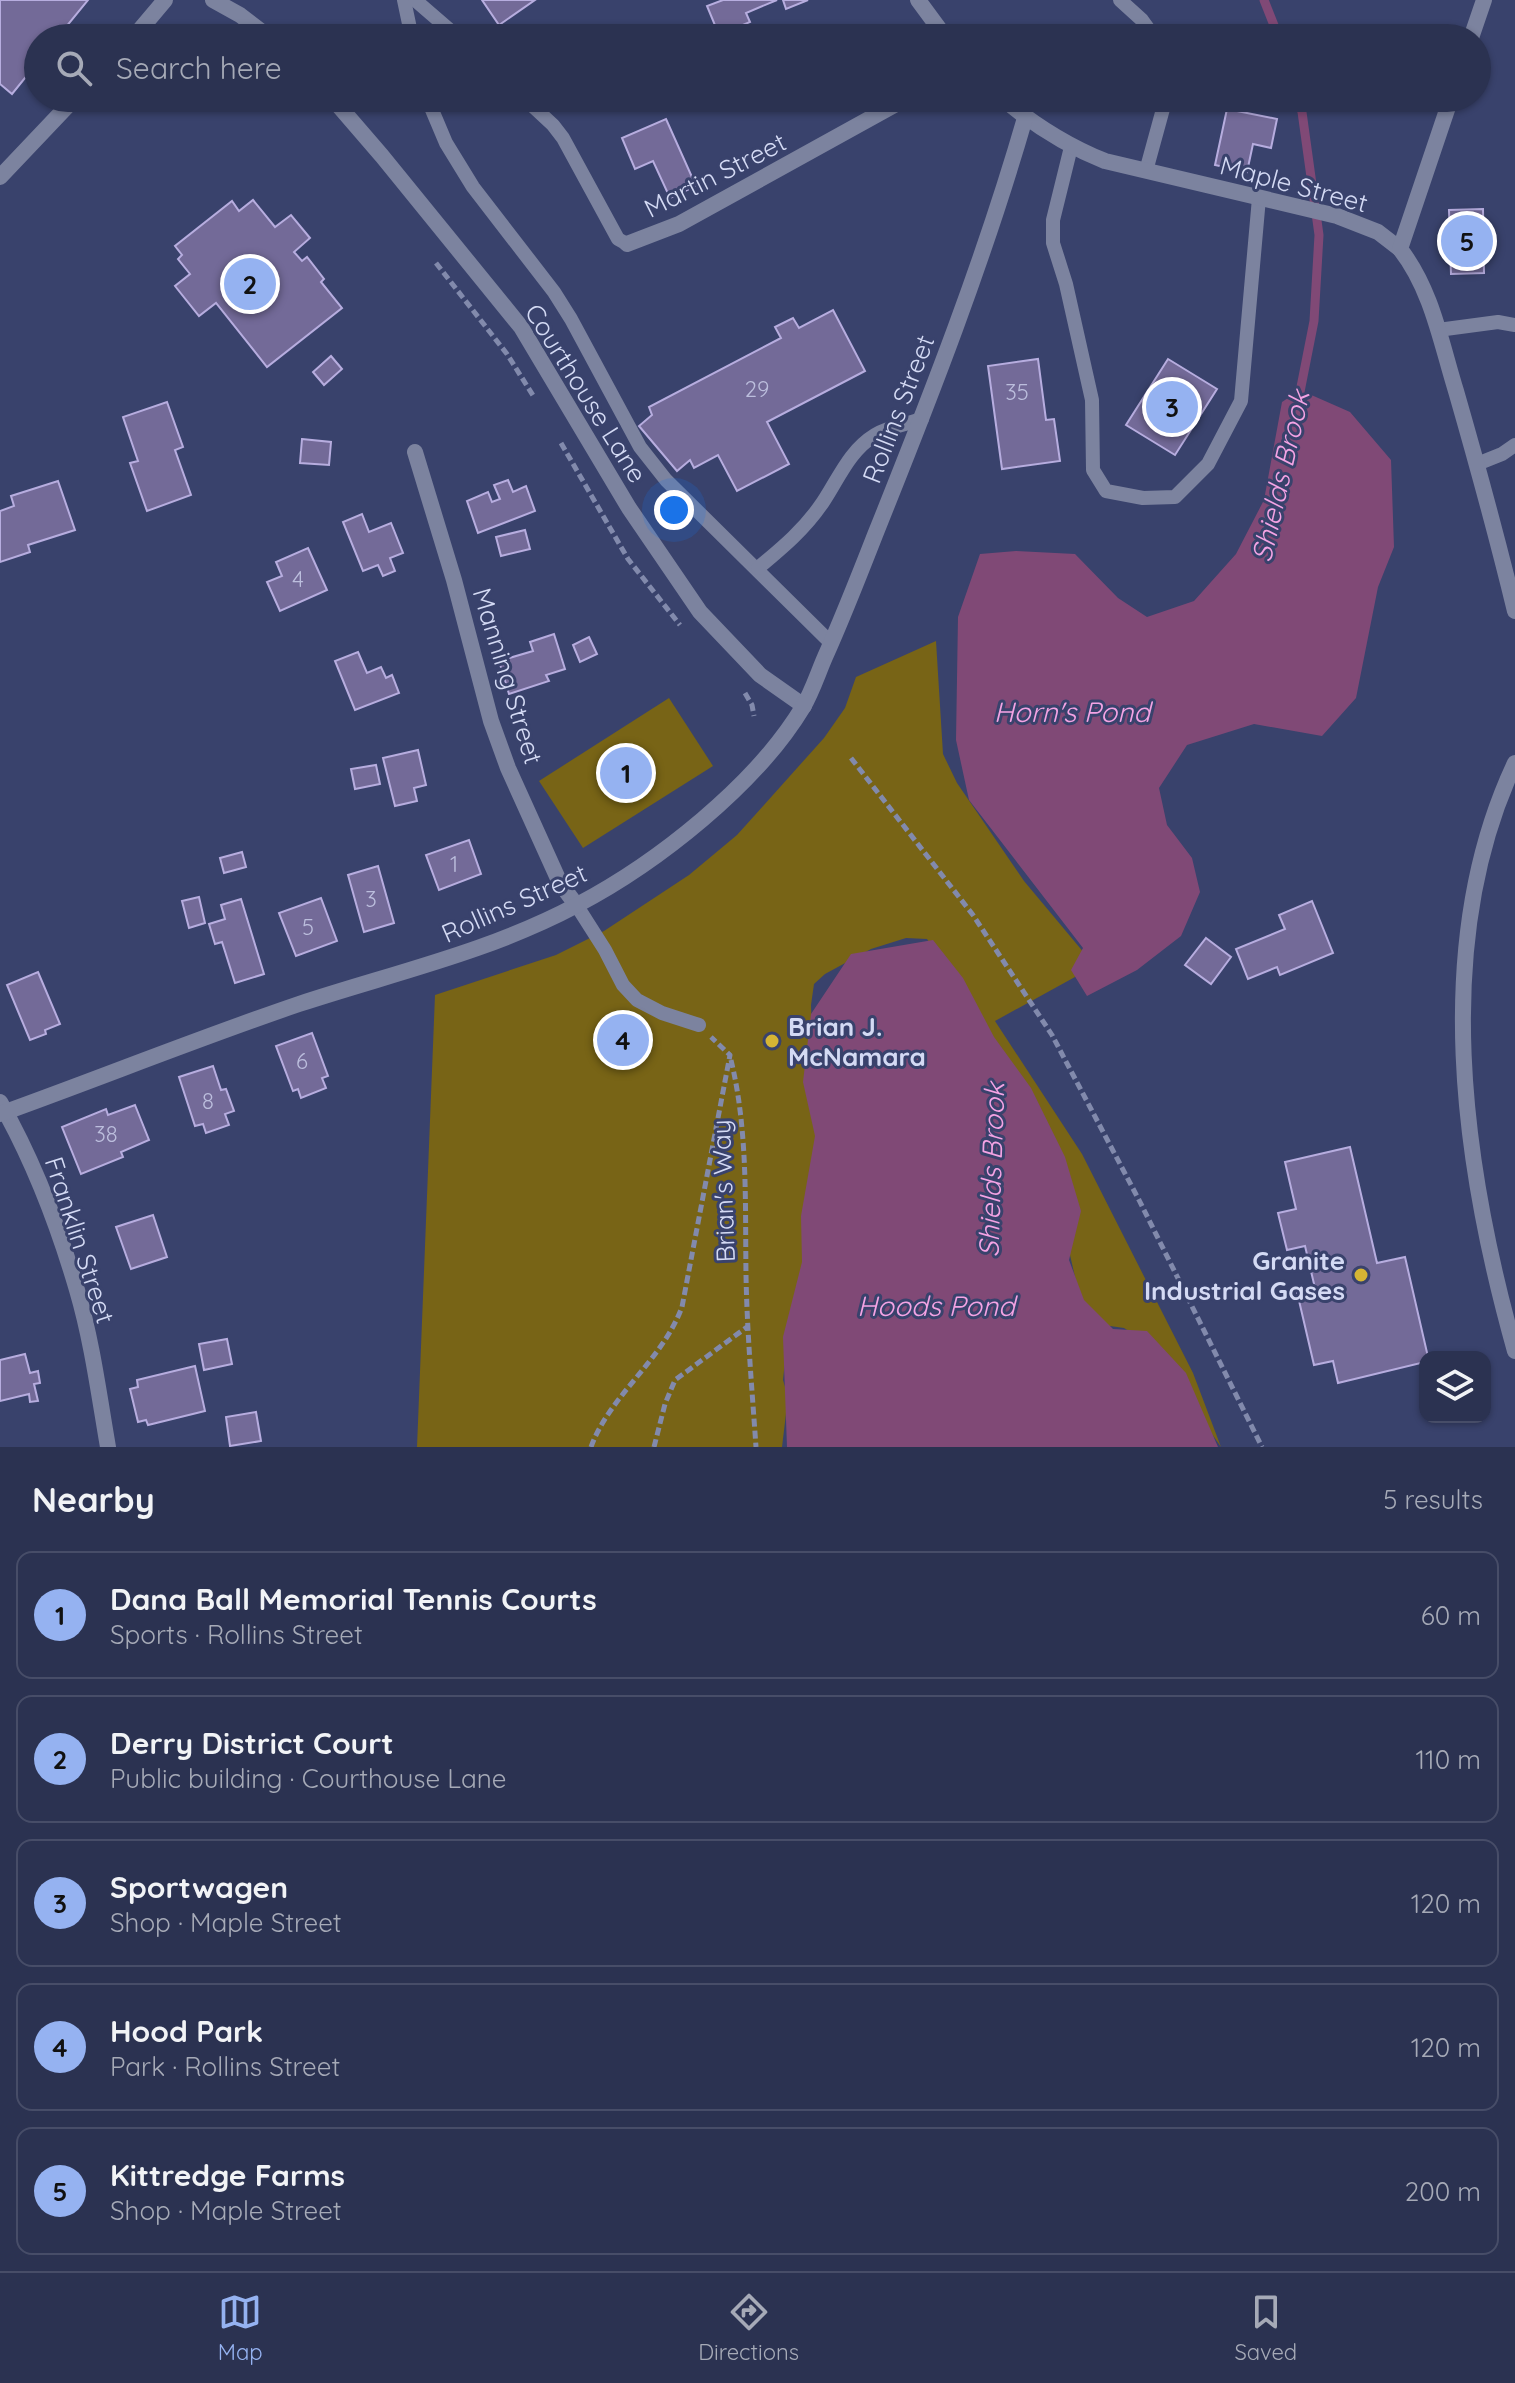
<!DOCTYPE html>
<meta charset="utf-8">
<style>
body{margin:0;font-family:Quicksand,sans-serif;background:#373e5b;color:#f1f3f6}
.controls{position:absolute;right:24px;bottom:24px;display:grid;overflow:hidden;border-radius:16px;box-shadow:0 2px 6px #0004}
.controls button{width:72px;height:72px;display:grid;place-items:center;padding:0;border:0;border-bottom:2px solid #474d68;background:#2b3251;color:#f1f3f6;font:40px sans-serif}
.you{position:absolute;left:674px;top:510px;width:28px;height:28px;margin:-20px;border:6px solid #fff;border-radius:50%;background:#1a73e8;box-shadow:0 0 0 12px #1a73e833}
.badge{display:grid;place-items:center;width:52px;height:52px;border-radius:50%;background:#95b2f1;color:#111;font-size:26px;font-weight:700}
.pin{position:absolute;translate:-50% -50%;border:4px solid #fff;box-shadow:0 2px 8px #0006}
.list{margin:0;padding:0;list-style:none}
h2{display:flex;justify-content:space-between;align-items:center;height:104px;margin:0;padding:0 32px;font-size:34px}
h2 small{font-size:26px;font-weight:400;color:#a6aab7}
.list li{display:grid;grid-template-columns:52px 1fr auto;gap:24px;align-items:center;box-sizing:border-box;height:128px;margin:0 16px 16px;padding:0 16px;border:2px solid #474d68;border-radius:16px}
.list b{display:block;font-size:30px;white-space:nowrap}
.list p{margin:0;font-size:26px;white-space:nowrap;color:#a6aab7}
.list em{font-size:26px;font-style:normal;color:#a6aab7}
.icon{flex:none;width:44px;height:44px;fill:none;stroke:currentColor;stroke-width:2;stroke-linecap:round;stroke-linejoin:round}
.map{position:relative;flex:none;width:1515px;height:1447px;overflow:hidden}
.search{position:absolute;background:#2b3251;box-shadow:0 2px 6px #0004;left:24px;right:24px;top:24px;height:88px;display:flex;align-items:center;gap:20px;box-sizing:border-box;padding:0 28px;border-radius:44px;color:#a6aab7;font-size:30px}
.sheet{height:824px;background:#2b3251}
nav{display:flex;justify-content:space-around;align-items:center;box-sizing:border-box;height:112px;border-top:2px solid #474d68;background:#2b3251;font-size:22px;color:#a6aab7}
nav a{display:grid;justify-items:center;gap:4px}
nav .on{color:#95b2f1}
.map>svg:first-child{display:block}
.green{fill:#786416}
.water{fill:#804976}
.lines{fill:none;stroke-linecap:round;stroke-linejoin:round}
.stream{stroke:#804976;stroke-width:9}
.building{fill:#736a98;stroke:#b7addf;stroke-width:2}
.path{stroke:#828aac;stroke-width:5;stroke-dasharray:8 4;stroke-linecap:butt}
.service{stroke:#7c839f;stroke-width:14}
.minor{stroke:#7c839f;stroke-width:16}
.tertiary{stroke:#7c839f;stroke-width:16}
.poi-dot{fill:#d6b534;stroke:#39426c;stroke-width:3}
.labels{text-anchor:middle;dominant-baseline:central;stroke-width:6;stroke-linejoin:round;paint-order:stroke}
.number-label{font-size:22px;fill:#bcbedd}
.street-label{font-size:26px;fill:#d4daf4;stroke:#39426c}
.poi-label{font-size:26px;font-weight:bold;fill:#d4daf4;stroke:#39426c;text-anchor:start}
.water-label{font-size:28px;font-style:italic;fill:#f4a3e4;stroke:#39426c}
</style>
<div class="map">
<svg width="1515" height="1447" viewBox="0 0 1515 1447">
<rect width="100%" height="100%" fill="#39426c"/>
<g class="green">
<path d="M936 641 943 754 957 783 1024 881 1085 954 1075 977 995 1021 1082 1154 1193 1373 1221 1447 1149 1344 1124 1328 1096 1324 1081 1303 1070 1255 972 1007 927 939 906 938 871 949 825 974 814 984 811 1005 813 1066 820 1102 803 1263 785 1361 783 1380 788 1397 782 1447H417L435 995 556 955 604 931 689 875 737 835 824 738 845 708 856 677Z"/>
<path d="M669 698 713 766 583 848 539 781Z"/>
</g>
<g class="water">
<path d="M1300 390 1350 412 1391 460 1394 547 1378 587 1356 698 1322 736 1254 724 1187 745 1159 788 1167 825 1192 858 1200 892 1181 936 1137 970 1087 996 1071 970 1083 948 969 800 956 740 958 617 980 554 1016 551 1075 554 1118 598 1147 617 1194 601 1236 554 1264 500 1282 402Z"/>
<path d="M933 940 963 978 994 1037 1031 1088 1065 1157 1081 1211 1069 1260 1084 1300 1113 1329 1147 1331 1186 1373 1218 1447H787L783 1337 802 1262 801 1216 815 1136 803 1082 811 1014 851 954Z"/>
</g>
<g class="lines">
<g class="stream">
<path d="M1264 0 1279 38"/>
<path d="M1297 98 1302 112 1319 235 1314 321 1298 402"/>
</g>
</g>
<g class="building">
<path d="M0 0H88L57 38H38V62L12 94 0 84Z"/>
<path d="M482 0H535L499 25Z"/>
<path d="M723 0H777L746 13 750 22 719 35 707 6Z"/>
<path d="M783 0H808L786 9Z"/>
<path d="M1227 109 1277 119 1271 148 1253 144 1247 172 1215 165Z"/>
<path d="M666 119 696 186 670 198 653 161 635 169 622 138Z"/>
<path d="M253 200 275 227 291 215 310 238 294 252 302 261 307 257 324 279 321 282 342 308 267 367 216 303 199 316 175 286 190 274 178 259 182 255 175 246 232 201 239 211Z"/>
<path d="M1483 209 1484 273 1451 274 1449 210Z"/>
<path d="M833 310 865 371 767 422 789 464 737 491 718 455 694 468 690 460 677 471 639 426 652 415 649 407 781 338 775 327 793 318 799 328Z"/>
<path d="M331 356 342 369 324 385 313 372Z"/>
<path d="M1038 359 1046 420 1054 419 1060 461 1002 469 988 366Z"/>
<path d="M1168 359 1217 389 1175 455 1126 425Z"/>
<path d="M167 402 183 447 175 450 191 495 147 511 130 463 138 461 123 417Z"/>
<path d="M302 439 331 442 329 465 300 463Z"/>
<path d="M508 480 513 492 526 486 535 511 478 533 467 501 488 492 492 502 500 499 494 485Z"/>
<path d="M58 481 75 530 28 545 30 552 0 562V511L14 506 11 496Z"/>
<path d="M362 514 369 532 391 523 403 553 390 558 395 571 383 576 378 565 363 571 343 522Z"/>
<path d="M525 530 530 549 501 556 496 537Z"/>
<path d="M308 548 327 590 280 611 267 582 282 576 276 562Z"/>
<path d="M554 634 565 669 546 675 549 681 509 694 499 661 533 651 530 642Z"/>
<path d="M589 637 597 654 580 662 573 645Z"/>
<path d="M358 652 367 673 381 667 386 678 392 675 399 693 355 710 335 661Z"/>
<path d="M418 750 426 785 414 788 417 801 395 806 383 758Z"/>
<path d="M376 765 380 784 355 789 351 769Z"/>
<path d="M469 840 481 874 439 890 426 855Z"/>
<path d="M242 852 246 867 224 873 220 858Z"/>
<path d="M378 866 394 923 364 932 348 875Z"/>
<path d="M199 897 205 923 189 928 182 901Z"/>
<path d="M321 898 337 941 296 956 279 913Z"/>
<path d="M241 899 264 974 235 983 222 942 215 944 209 924 225 919 221 905Z"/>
<path d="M1312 901 1333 953 1280 975 1277 967 1248 979 1236 949 1285 929 1279 915Z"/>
<path d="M1206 938 1231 957 1211 984 1185 965Z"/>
<path d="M38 972 60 1024 45 1030 46 1034 30 1040 7 985Z"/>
<path d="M312 1033 328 1076 322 1078 326 1088 301 1098 298 1089 293 1091 276 1046Z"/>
<path d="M213 1066 221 1090 226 1089 234 1111 225 1114 229 1125 206 1133 203 1124 195 1126 179 1077Z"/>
<path d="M135 1105 149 1140 121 1152 123 1157 81 1174 62 1127 106 1109 108 1115Z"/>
<path d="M1350 1147 1377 1263 1405 1257 1428 1357H1425V1362L1338 1383 1333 1361 1314 1365 1297 1292 1315 1288 1305 1246 1287 1250 1278 1213 1296 1209 1285 1162Z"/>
<path d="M153 1215 167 1257 131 1269 116 1227Z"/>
<path d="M227 1339 232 1364 204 1370 199 1344Z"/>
<path d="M25 1354 30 1373 38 1371 40 1383 34 1384 38 1401 30 1402 29 1394 0 1401V1360Z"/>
<path d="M195 1366 205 1411 148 1425 146 1420 138 1422 130 1389 138 1387 137 1380Z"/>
<path d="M256 1412 261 1441 230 1446 226 1417Z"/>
</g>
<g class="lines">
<g class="path">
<path d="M291 28 302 38"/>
<path d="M302 98 312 108"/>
<path d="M436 263 507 354 534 397"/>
<path d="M561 443 628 559 680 625"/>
<path d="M745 693 752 705 754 716"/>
<path d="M851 758 973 915 1052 1035 1139 1200 1262 1447"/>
<path d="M731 1060C748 1130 745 1203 746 1275 747 1332 752 1389 756 1447"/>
<path d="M591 1447C610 1395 662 1361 682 1307L730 1055 711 1037"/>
<path d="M654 1447 665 1404 675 1380 747 1327"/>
</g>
<g class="service">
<path d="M404 0 412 38"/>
<path d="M415 0 459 38"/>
<path d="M1120 0 1142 20 1155 38"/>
<path d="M427 98 446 143 473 187 554 292 571 319 640 447 666 480 831 643"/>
<path d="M524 98 553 125 563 138 618 239 627 244"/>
<path d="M1071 147 1053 220V243L1066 284 1092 400 1093 470 1106 491 1143 498 1175 497 1208 464 1241 401 1259 198"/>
<path d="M1146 171 1166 98"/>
<path d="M1438 330 1498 322 1515 325"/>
<path d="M1477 464 1502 454 1515 445"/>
<path d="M758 568C782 548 805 529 823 502 839 478 849 451 875 435 888 427 907 424 922 419"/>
<path d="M577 906 605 950 623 985 637 1000 662 1013 699 1025"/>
</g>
<g class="minor">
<path d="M213 0 240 15 270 38"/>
<path d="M918 0 946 38"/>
<path d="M133 38 165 0"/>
<path d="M332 98 382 156 521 327 629 508 700 612 760 675 804 706"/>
<path d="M1002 98C1034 125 1065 145 1105 161L1337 216 1378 232 1400 249"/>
<path d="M0 177 75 98"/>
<path d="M627 244 679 224 907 98"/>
<path d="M415 452 454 580 491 721 508 768 560 883 577 906"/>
<path d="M0 1102C33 1160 58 1225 77 1290 92 1341 99 1395 108 1447"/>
<path d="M0 1114C100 1078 199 1038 299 1004 393 973 489 952 577 905 657 863 756 785 803 707 812 692 818 673 825 657 843 617 859 576 875 535 930 398 984 260 1025 118"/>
</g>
<g class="tertiary">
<path d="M1471 38 1484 0"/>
<path d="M1451 98 1400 249C1432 290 1441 343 1456 391 1477 464 1497 537 1515 611"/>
<path d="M1515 763C1430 943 1463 1166 1515 1351"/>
</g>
</g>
<g class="poi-dot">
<circle cx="772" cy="1041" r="8"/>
<circle cx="1361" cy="1275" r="8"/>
</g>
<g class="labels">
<g class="number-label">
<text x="757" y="389">29</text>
<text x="1017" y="392">35</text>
<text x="298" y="579">4</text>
<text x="454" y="864">1</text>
<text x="371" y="899">3</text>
<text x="308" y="927">5</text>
<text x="302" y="1061">6</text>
<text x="208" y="1101">8</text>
<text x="106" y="1134">38</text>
</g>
<g class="street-label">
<text transform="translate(715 175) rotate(-27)">Martin Street</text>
<text transform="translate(1294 184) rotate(15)">Maple Street</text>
<text transform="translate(586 393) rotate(58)">Courthouse Lane</text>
<text transform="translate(898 409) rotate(-69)">Rollins Street</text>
<text transform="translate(508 676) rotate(73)">Manning Street</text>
<text transform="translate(514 903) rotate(-24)">Rollins Street</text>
<text transform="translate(723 1191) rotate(-92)">Brian's Way</text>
<text transform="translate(80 1240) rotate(72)">Franklin Street</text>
</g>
<g class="poi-label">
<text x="788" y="1026">Brian J.<tspan x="788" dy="30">McNamara</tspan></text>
<text x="1345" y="1260" text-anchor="end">Granite<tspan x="1345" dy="30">Industrial Gases</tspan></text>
</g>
<g class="water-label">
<text transform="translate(1280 476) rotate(-77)">Shields Brook</text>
<text x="1072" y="711">Horn's Pond</text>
<text transform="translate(991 1170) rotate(-88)">Shields Brook</text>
<text x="936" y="1305">Hoods Pond</text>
</g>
</g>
</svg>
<div class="controls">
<button><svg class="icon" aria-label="layers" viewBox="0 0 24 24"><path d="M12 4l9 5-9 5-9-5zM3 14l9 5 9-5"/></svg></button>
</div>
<div class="you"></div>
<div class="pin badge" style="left:626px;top:773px">1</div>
<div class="pin badge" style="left:250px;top:284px">2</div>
<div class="pin badge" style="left:1172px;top:407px">3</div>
<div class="pin badge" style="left:623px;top:1040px">4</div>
<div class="pin badge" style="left:1467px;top:241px">5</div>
<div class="search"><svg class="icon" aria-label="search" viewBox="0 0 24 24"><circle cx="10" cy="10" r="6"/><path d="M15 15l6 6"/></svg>Search here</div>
</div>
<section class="sheet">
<h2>Nearby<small>5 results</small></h2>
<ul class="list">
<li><span class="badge">1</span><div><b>Dana Ball Memorial Tennis Courts</b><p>Sports · Rollins Street</p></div><em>60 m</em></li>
<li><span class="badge">2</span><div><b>Derry District Court</b><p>Public building · Courthouse Lane</p></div><em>110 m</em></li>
<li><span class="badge">3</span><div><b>Sportwagen</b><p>Shop · Maple Street</p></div><em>120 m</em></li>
<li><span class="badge">4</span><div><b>Hood Park</b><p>Park · Rollins Street</p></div><em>120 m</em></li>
<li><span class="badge">5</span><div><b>Kittredge Farms</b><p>Shop · Maple Street</p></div><em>200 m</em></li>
</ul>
</section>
<nav>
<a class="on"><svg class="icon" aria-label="map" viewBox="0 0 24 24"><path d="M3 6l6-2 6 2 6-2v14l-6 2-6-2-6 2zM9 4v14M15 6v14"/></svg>Map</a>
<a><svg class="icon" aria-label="directions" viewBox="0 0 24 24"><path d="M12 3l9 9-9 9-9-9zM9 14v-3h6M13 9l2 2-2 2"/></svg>Directions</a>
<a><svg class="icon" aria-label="saved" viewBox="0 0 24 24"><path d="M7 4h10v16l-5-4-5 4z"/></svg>Saved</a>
</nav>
